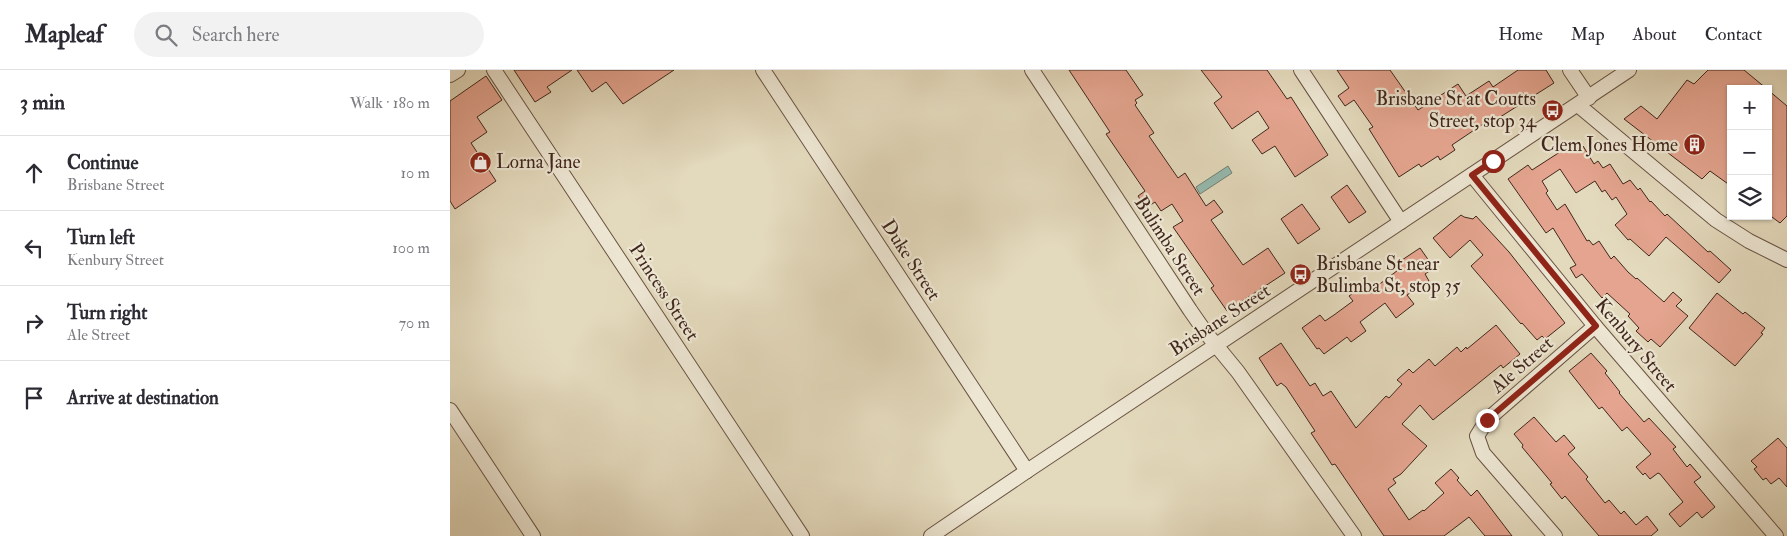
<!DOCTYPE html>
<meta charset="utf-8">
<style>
body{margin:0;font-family:"IM FELL Double Pica",serif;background:#f2f2f3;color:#2b2b33}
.controls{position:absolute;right:15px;top:15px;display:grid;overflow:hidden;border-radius:0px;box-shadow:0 1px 4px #0004}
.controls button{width:45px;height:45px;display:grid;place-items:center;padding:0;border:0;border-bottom:1px solid #e1e1e2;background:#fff;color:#2b2b33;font:25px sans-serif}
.stop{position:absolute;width:15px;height:15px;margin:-11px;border:4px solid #8f2418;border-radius:50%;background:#fff}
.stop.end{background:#8f2418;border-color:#fff;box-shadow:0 1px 5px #0008}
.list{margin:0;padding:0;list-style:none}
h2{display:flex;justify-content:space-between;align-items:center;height:65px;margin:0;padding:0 20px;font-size:21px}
h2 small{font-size:16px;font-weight:400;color:#7c7c81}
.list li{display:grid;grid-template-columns:32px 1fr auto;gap:15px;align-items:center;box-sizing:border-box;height:75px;padding:0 20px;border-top:1px solid #e1e1e2}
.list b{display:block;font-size:19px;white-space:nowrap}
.list p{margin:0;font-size:16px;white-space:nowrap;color:#7c7c81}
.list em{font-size:16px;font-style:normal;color:#7c7c81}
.icon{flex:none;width:28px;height:28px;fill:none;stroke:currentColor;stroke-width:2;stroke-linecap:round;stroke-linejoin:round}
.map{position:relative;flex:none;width:1337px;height:466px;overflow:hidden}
header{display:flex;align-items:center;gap:30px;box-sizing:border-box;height:70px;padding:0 25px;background:#fff;border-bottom:1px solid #e1e1e2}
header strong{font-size:24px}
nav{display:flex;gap:28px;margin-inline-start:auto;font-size:18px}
.search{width:350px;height:45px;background:#f2f2f3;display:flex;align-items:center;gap:12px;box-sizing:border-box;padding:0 18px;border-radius:28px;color:#7c7c81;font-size:19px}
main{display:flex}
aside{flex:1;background:#fff}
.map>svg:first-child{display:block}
.water{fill:#95baaf;stroke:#737f74}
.building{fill:#e4a48f;stroke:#40271c}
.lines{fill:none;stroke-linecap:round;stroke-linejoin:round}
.minor-casing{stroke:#695444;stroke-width:16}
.minor{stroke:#ede6d3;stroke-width:14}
.route{stroke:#8f2418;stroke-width:6}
.labels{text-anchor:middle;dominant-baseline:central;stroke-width:4.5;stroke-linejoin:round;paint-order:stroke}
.poi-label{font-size:19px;fill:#40271c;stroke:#ede6d3;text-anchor:end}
.street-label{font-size:19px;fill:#40271c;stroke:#ede6d3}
</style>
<header>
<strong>Mapleaf</strong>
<div class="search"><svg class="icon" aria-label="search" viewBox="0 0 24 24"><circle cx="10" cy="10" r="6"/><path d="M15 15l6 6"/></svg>Search here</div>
<nav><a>Home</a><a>Map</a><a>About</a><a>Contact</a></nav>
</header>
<main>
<aside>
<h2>3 min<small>Walk · 180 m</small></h2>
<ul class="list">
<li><svg class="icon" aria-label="ahead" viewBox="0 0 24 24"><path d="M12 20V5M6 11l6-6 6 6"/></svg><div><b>Continue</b><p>Brisbane Street</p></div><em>10 m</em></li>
<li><svg class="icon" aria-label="left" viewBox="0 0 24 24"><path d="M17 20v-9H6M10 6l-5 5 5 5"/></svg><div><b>Turn left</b><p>Kenbury Street</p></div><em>100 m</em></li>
<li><svg class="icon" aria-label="right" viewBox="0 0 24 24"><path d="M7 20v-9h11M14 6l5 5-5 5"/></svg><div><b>Turn right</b><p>Ale Street</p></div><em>70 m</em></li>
<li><svg class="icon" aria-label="arrive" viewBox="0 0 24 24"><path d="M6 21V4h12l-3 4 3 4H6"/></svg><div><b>Arrive at destination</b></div></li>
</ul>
</aside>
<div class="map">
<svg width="1337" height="466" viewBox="0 0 1337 466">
<rect width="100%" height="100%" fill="#e3d9bc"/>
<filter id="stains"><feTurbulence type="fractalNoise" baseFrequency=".004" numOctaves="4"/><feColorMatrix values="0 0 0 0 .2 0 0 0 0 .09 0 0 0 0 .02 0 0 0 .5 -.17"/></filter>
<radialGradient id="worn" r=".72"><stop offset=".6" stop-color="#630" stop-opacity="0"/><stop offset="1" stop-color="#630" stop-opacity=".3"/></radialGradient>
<path class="water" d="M778 96 782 103 750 124 746 117Z"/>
<g class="building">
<path d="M64 0H122L97 17 101 22 85 32Z"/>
<path d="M127 0H224L173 34 156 12 142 22Z"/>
<path d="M619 0H676L693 25 685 30 687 33 685 35 704 63 699 66 728 108 735 103 756 136 764 130 773 142 761 150 793 195 818 178 835 203 777 241 761 218 764 216 723 157 733 151 722 134 711 141 705 132 696 138 688 126 695 121 656 64 660 62Z"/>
<path d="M751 0H817L837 29 841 27 878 85 845 107 825 76 812 84 802 70 819 58 808 41 782 59 764 33 772 27Z"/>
<path d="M887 0H940L968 40 1008 14 1016 26 1039 11 1043 17 1068 0H1096L1104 13 1047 49 1045 46 1002 75 1005 80 990 90 988 86 971 97 969 94 949 107 919 59 923 57 904 30 895 36 888 26 899 18Z"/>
<path d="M1258 0H1294L1317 19H1281V116L1260 101 1252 109 1174 49 1191 36 1207 49 1237 10 1244 14Z"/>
<path d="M36 6 52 30 27 47 37 62 21 73 46 111 5 139 0 131V31Z"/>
<path d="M1318 20 1337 36V146L1330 153 1318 144Z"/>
<path d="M1127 71 1131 77 1133 76 1144 94 1148 91 1153 98 1160 94 1173 114 1180 110 1188 120 1190 118 1200 132 1201 131 1215 146 1217 144 1258 182 1260 181 1281 200 1269 213 1216 167 1199 186 1180 169 1178 170 1165 155 1177 144 1166 127 1162 130 1155 120 1152 122 1145 111 1126 123 1110 99 1092 111 1098 121 1096 123 1107 140 1115 134 1137 171 1139 170 1143 175 1149 171 1161 189 1164 186 1178 202 1186 209 1187 208 1214 232 1223 222 1232 230 1226 236 1238 246 1210 277 1201 269 1198 272 1186 261 1189 258 1178 246 1180 244 1157 223 1152 228 1132 204 1126 208 1120 198 1126 195 1103 158 1096 163 1058 109 1078 95 1082 100Z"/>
<path d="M897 115 916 142 899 153 881 127Z"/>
<path d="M852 134 870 159 848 174 831 149Z"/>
<path d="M1011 145 1014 147 1023 149 1026 146 1059 182 1115 253 1095 269 1092 266 1087 270 1072 253 1071 254 1021 196 1033 185 1020 170 1000 188 983 168Z"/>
<path d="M970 178 984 198 975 204 979 211 957 225 964 234 946 248 935 233 910 252 916 261 901 272 897 267 874 284 869 278 867 279 852 258 870 245 875 251 884 245 903 231 899 226 913 216 918 223 952 197 949 192Z"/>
<path d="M1267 223 1293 244 1295 242 1315 258 1311 263 1313 264 1285 296 1239 258Z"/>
<path d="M1046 255 1070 284 1053 298 1051 295 983 350 970 335 952 354 977 376 951 404 943 409 946 413 938 419 959 450 973 440 974 441 994 423 985 413 1001 399 1009 408 1007 410 1021 426 1027 420 1062 466H1035L1019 447 994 466H934L885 394 882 395 877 387 861 363 865 361 836 317 831 313 827 316 809 288 831 273 860 316 865 313 873 326 881 321 906 358 936 326 939 328 952 314 947 310 959 299 963 303 979 289 985 296 1007 277 1011 282 1016 277 1017 279Z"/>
<path d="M1141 283 1157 301 1155 303 1170 322 1169 323 1194 352 1199 348 1226 377 1223 379 1237 397 1240 394 1251 407 1244 412 1265 437 1252 448 1247 442 1230 457 1219 444 1233 432 1210 404 1208 403 1200 409 1195 403 1193 405 1186 397 1201 384 1177 357 1172 361 1152 337 1149 339 1119 301Z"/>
<path d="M1084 347 1106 372 1114 365 1125 378 1118 384 1138 407 1136 409 1155 433 1159 430 1171 444 1174 441 1186 455 1197 446 1208 460 1201 466H1149L1115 426 1112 429 1100 414 1102 413 1072 377 1073 375 1064 364Z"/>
<path d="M1328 368 1337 378V417L1329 408 1321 414 1316 408 1313 410 1304 399 1307 397 1301 391Z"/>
</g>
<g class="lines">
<defs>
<g id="minor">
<path d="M44 0 352 466"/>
<path d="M313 0 577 401"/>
<path d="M582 0 740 240 756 263 788 302 904 466"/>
<path d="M851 0 951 152"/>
<path d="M1120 0 1139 28"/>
<path d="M0 5 8 0"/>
<path d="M1128 35 1266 150 1299 171 1337 190"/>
<path d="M1022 105 1145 256 1326 466"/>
<path d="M0 340 83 466"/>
<path d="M481 466 577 401 1179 0"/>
<path d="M1105 466 1033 383 1027 366 1037 350 1145 256"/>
</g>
</defs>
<use href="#minor" class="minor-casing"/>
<use href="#minor" class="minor"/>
</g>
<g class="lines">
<path class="route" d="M1037 350 1146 256 1022 105 1043 91"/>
</g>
<defs>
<symbol id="bus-disc" viewBox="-11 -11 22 22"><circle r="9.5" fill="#8f2418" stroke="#ede6d3"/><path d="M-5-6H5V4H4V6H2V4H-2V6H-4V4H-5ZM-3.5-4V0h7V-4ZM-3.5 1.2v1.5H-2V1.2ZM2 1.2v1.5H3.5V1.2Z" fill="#fff"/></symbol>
<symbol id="building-disc" viewBox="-11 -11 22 22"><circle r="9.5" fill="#8f2418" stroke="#ede6d3"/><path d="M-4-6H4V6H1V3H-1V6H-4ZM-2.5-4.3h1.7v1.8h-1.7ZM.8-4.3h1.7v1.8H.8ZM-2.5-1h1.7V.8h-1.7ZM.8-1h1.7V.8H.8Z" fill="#fff"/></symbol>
<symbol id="shop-disc" viewBox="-11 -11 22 22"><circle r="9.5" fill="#8f2418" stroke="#ede6d3"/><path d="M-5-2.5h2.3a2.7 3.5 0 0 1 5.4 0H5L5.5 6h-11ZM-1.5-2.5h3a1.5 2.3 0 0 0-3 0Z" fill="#fff"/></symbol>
</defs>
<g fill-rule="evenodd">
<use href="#bus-disc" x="1090" y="28" width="25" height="25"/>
<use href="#building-disc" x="1232" y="62" width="25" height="25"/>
<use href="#shop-disc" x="18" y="80" width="25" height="25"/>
<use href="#bus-disc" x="838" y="192" width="25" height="25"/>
</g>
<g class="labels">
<g class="poi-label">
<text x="1086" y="29">Brisbane St at Coutts<tspan x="1086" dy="22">Street, stop 34</tspan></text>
<text x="1228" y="75">Clem Jones Home</text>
<text x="46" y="92" text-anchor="start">Lorna Jane</text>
<text x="866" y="194" text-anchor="start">Brisbane St near<tspan x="866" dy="22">Bulimba St, stop 35</tspan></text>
</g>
<g class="street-label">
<text transform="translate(720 176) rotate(57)">Bulimba Street</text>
<text transform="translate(461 190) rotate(57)">Duke Street</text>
<text transform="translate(214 222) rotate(57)">Princess Street</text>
<text transform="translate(770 250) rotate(-33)">Brisbane Street</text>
<text transform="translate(1186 275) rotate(50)">Kenbury Street</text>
<text transform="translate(1072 295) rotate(-41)">Ale Street</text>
</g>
</g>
<rect width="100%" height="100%" filter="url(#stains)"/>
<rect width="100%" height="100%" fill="url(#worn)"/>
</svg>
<div class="controls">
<button>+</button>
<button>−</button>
<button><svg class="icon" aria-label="layers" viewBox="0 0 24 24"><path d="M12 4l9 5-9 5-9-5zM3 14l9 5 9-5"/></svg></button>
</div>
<div class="stop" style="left:1043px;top:91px"></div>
<div class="stop end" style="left:1037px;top:350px"></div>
</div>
</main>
